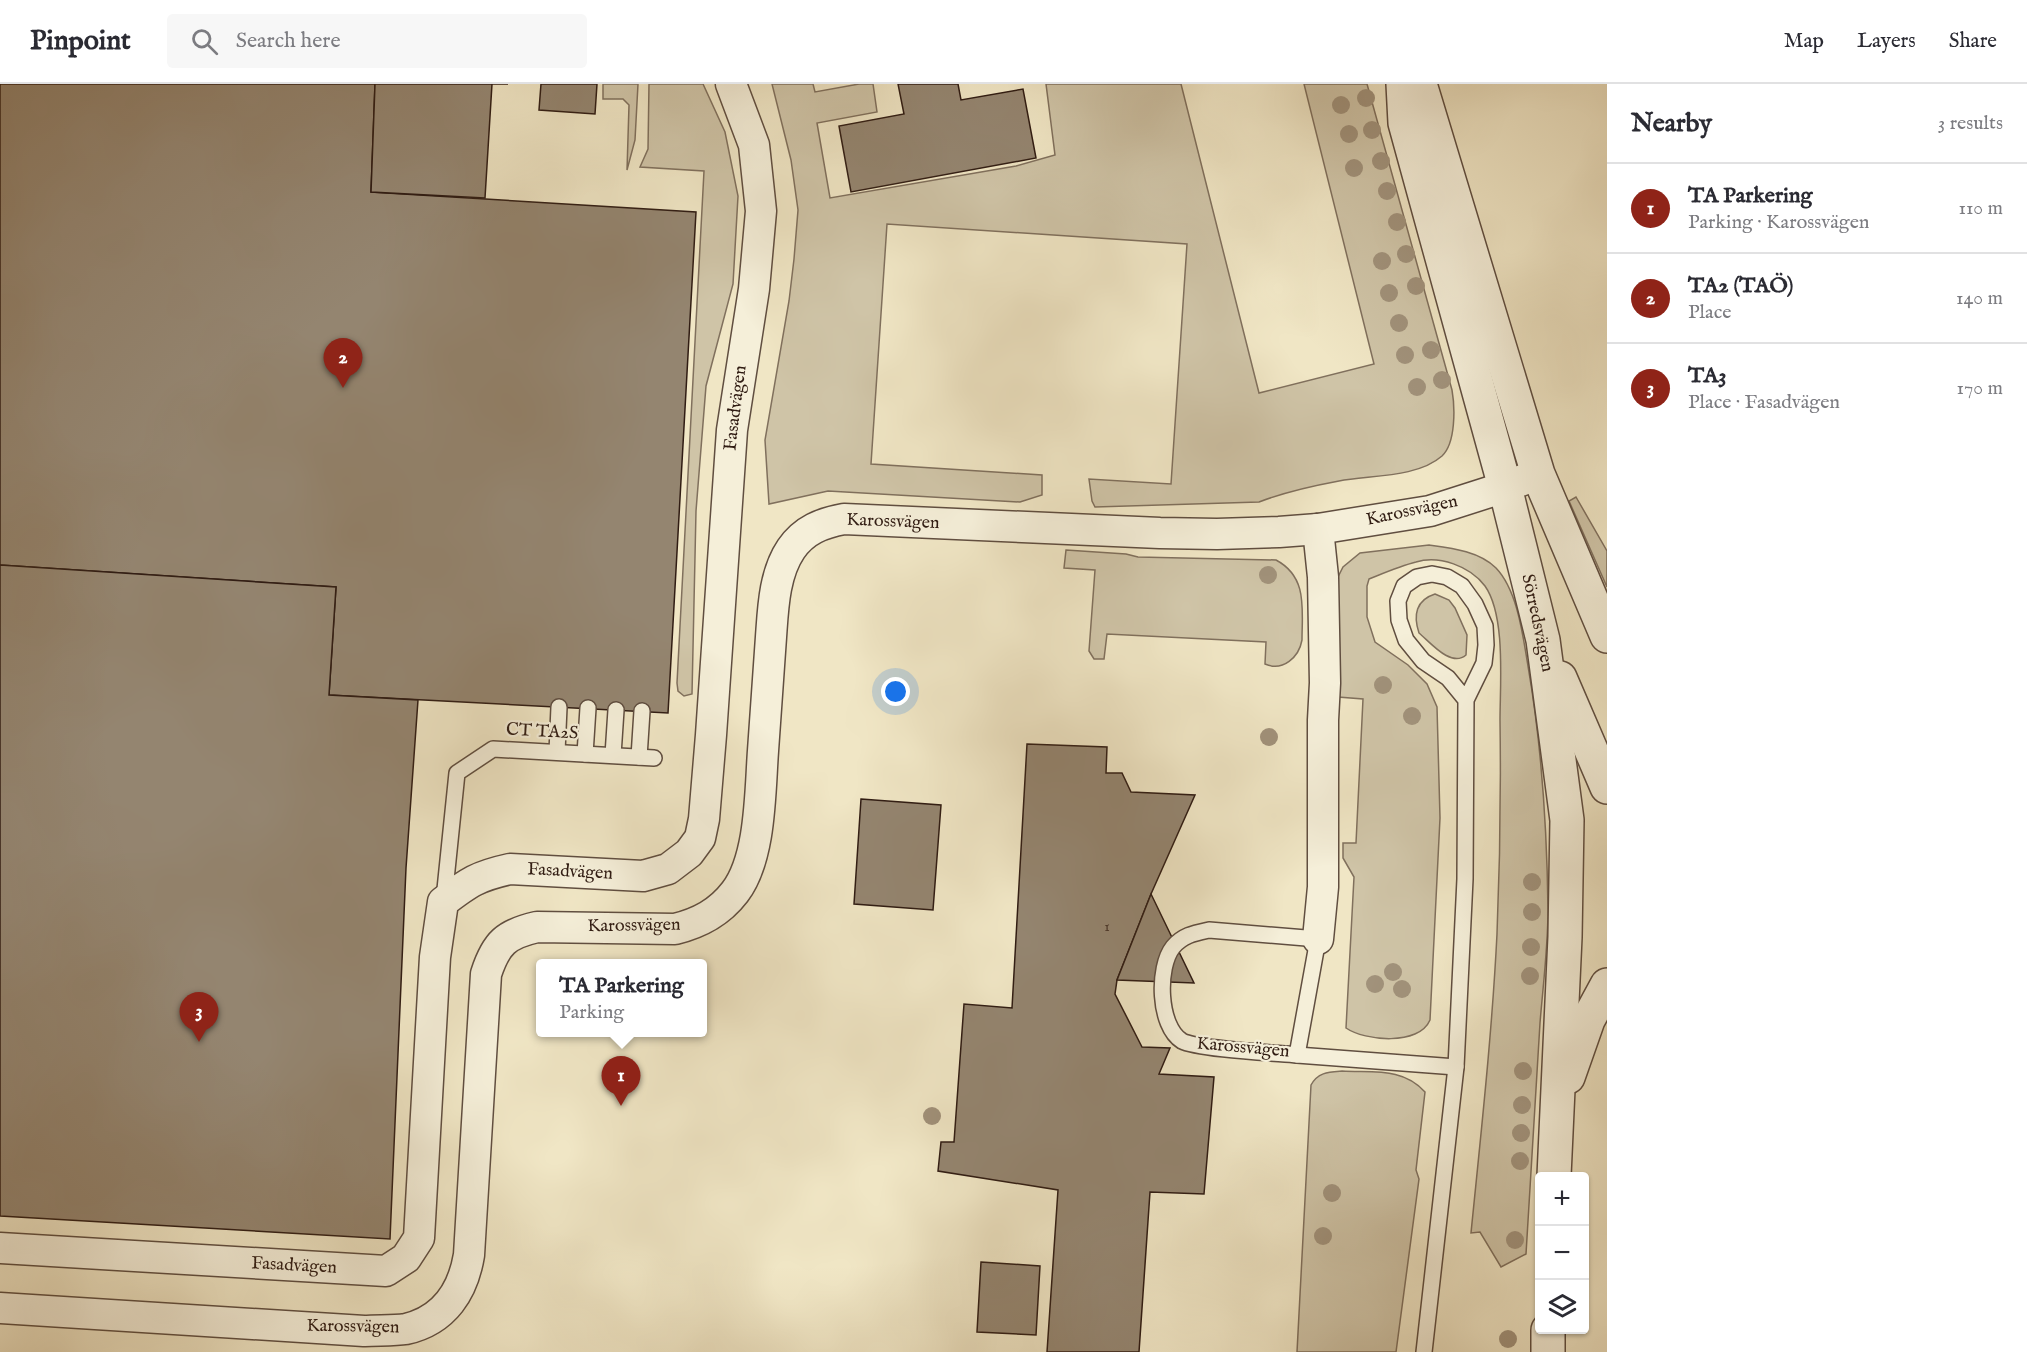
<!DOCTYPE html>
<meta charset="utf-8">
<style>
body{margin:0;font-family:"IM FELL English",serif;background:#f7f7f7;color:#2b2b33}
.controls{position:absolute;right:18px;bottom:18px;display:grid;overflow:hidden;border-radius:6px;box-shadow:0 2px 4px #0004}
.controls button{width:54px;height:54px;display:grid;place-items:center;padding:0;border:0;border-bottom:2px solid #e1e1e2;background:#fff;color:#2b2b33;font:30px sans-serif}
.you{position:absolute;left:896px;top:608px;width:21px;height:21px;margin:-15px;border:4px solid #fff;border-radius:50%;background:#1a73e8;box-shadow:0 0 0 9px #1a73e833}
.badge{display:grid;place-items:center;width:39px;height:39px;border-radius:50%;background:#8f2418;color:#fff;font-size:20px;font-weight:700}
.pin{position:absolute;translate:-50% -50px;filter:drop-shadow(0 2px 3px #0008)}
.pin::after{content:'';position:absolute;top:32px;width:21px;height:18px;background:inherit;clip-path:polygon(0 0,100% 0,50% 100%)}
.popup{position:absolute;left:536px;top:875px;width:171px;height:78px;box-sizing:border-box;display:grid;place-content:center;border-radius:6px;background:#fff;filter:drop-shadow(0 2px 4px #0005);font-size:20px;white-space:nowrap;color:#7c7c81}
.popup b{font-size:22px;color:#2b2b33}
.popup::after{content:'';position:absolute;left:50%;top:100%;margin-left:-12px;border:12px solid transparent;border-top-color:#fff}
.list{margin:0;padding:0;list-style:none}
h2{display:flex;justify-content:space-between;align-items:center;height:78px;margin:0;padding:0 24px;font-size:26px}
h2 small{font-size:20px;font-weight:400;color:#7c7c81}
.list li{display:grid;grid-template-columns:39px 1fr auto;gap:18px;align-items:center;box-sizing:border-box;height:90px;padding:0 24px;border-top:2px solid #e1e1e2}
.list b{display:block;font-size:22px;white-space:nowrap}
.list p{margin:0;font-size:20px;white-space:nowrap;color:#7c7c81}
.list em{font-size:20px;font-style:normal;color:#7c7c81}
.icon{flex:none;width:33px;height:33px;fill:none;stroke:currentColor;stroke-width:2;stroke-linecap:round;stroke-linejoin:round}
.map{position:relative;flex:none;width:1607px;height:1268px;overflow:hidden}
header{display:flex;align-items:center;gap:36px;box-sizing:border-box;height:84px;padding:0 30px;background:#fff;border-bottom:2px solid #e1e1e2}
header strong{font-size:28px}
nav{display:flex;gap:33px;margin-inline-start:auto;font-size:21px}
.search{width:420px;height:54px;background:#f7f7f7;display:flex;align-items:center;gap:15px;box-sizing:border-box;padding:0 21px;border-radius:6px;color:#7c7c81;font-size:22px}
main{display:flex}
aside{flex:1;background:#fff}
.map>svg:first-child{display:block}
.green{fill:#cfc4a7;stroke:#80705d;stroke-width:1.5}
.building{fill:#948570;stroke:#301c13;stroke-width:1.5}
.lines{fill:none;stroke-linecap:round;stroke-linejoin:round}
.service-casing{stroke:#604e40;stroke-width:18}
.minor-casing{stroke:#604e40;stroke-width:33}
.tertiary-casing{stroke:#604e40;stroke-width:36}
.service{stroke:#f5efd9;stroke-width:15}
.minor{stroke:#f5efd9;stroke-width:30}
.tertiary{stroke:#f5efd9;stroke-width:33}
.tree{fill:#a1927b}
.labels{text-anchor:middle;dominant-baseline:central;stroke-width:4.5;stroke-linejoin:round;paint-order:stroke}
.number-label{font-size:15px;fill:#49362a}
.street-label{font-size:18px;fill:#301c13;stroke:#f5efd9}
</style>
<header>
<strong>Pinpoint</strong>
<div class="search"><svg class="icon" aria-label="search" viewBox="0 0 24 24"><circle cx="10" cy="10" r="6"/><path d="M15 15l6 6"/></svg>Search here</div>
<nav><a>Map</a><a>Layers</a><a>Share</a></nav>
</header>
<main>
<div class="map">
<svg width="1607" height="1268" viewBox="0 0 1607 1268">
<rect width="100%" height="100%" fill="#f0e6c5"/>
<filter id="stains"><feTurbulence type="fractalNoise" baseFrequency=".00333" numOctaves="4"/><feColorMatrix values="0 0 0 0 .2 0 0 0 0 .09 0 0 0 0 .02 0 0 0 .5 -.17"/></filter>
<radialGradient id="worn" r=".72"><stop offset=".6" stop-color="#630" stop-opacity="0"/><stop offset="1" stop-color="#630" stop-opacity=".3"/></radialGradient>
<g class="green">
<path d="M603 0H638L635 56 627 86 629 21 623 15H603Z"/>
<path d="M649 0H703L725 48 738 112 733 200 706 302 696 427 692 610 684 612 678 607 677 599 704 87 640 83 648 65Z"/>
<path d="M772 0H813L815 8 859 0H873L877 28 817 39 830 114 1016 82 1055 71 1046 0H1181L1259 309 1374 280 1304 0H1367L1452 306C1455 323 1456 359 1442 372 1417 394 1370 391 1339 397 1312 402 1285 408 1259 418L1095 423 1092 417 1089 395 1171 400 1187 160 887 140 871 380 1042 391V411L1020 418 828 407 769 420 765 356 789 217 794 175 798 126 791 76Z"/>
<path d="M1576 413 1607 467V503L1569 417Z"/>
<path d="M1429 461C1451 464 1479 467 1496 484 1518 507 1523 553 1528 582 1542 663 1547 744 1548 826 1548 863 1543 902 1540 939 1535 1016 1531 1093 1526 1170L1501 1183 1480 1148 1471 1149C1481 1049 1492 950 1497 850 1500 779 1501 707 1500 636 1500 600 1506 532 1485 502 1470 482 1439 471 1416 478 1400 482 1384 489 1369 495L1367 502V533L1375 558 1408 581 1427 600 1437 623 1440 734 1430 936C1419 962 1365 957 1346 944L1354 793 1343 774V759H1356L1363 615 1338 613 1336 497 1343 483 1360 469Z"/>
<path d="M1066 466 1126 470 1138 473 1276 476C1308 493 1302 525 1302 556 1299 573 1283 588 1265 580L1266 558 1107 550 1104 575H1094L1089 567 1095 486 1064 484Z"/>
<path d="M1435 510 1449 516 1455 524 1467 551 1466 571C1451 584 1430 558 1419 549 1413 531 1416 516 1435 510Z"/>
<path d="M1342 987C1373 989 1403 983 1425 1008L1416 1086 1419 1095 1396 1268H1297L1311 1001C1318 988 1329 988 1342 987Z"/>
</g>
<g class="building">
<path d="M0 0H375L371 108 696 128 668 629 329 611 336 503 0 481Z"/>
<path d="M375 0H508H492L485 114 371 108Z"/>
<path d="M541 0H597L595 30 539 26Z"/>
<path d="M898 0H958L961 16 1023 5 1036 74 851 108 839 42 904 30Z"/>
<path d="M0 481 336 503 329 611 418 616 406 784 390 1155 0 1132Z"/>
<path d="M1027 660 1107 663 1106 689H1122L1131 708 1195 711 1151 810 1117 896 1115 910 1142 963 1170 964 1159 990 1214 993 1204 1110 1150 1108 1139 1268H1047L1058 1106 938 1087 941 1058H954L964 920 1012 924Z"/>
<path d="M861 715 941 721 933 826 854 820Z"/>
<path d="M1151 810 1194 899 1117 896Z"/>
<path d="M981 1178 1040 1182 1036 1251 977 1248Z"/>
</g>
<g class="lines">
<defs>
<g id="service">
<path d="M557 668 559 623"/>
<path d="M585 670 588 624"/>
<path d="M613 671 616 626"/>
<path d="M639 673 642 627"/>
<path d="M444 815 457 689 493 665 654 674"/>
<path d="M1209 846 1318 855 1297 971C1275 969 1197 965 1182 957 1158 942 1157 883 1173 863 1183 851 1195 849 1209 846Z"/>
<path d="M1297 971 1456 983"/>
<path d="M1424 1268 1456 983 1465 795 1466 616 1484 579 1486 561 1485 542 1475 520 1462 502 1447 493 1432 490 1417 493 1404 502 1398 517 1399 536 1406 556 1423 577 1448 594 1466 616"/>
</g>
<g id="minor">
<path d="M1318 855 1323 803V636L1325 599 1323 493 1318 445"/>
<path d="M0 1164 386 1187 406 1174 419 1154 435 873 443 818C469 798 478 792 510 785L643 792 668 785 689 769 700 754 704 735 711 651 732 346 754 205 761 127 754 61 731 0"/>
<path d="M0 1224 364 1247C378 1246 393 1247 406 1245 445 1236 463 1207 469 1171L486 890C496 859 506 850 537 843L675 845C699 839 719 829 735 808 761 774 760 708 763 667 766 629 768 591 771 553 773 525 774 490 791 465 804 446 822 439 844 435L1160 449 1217 450 1279 448 1318 445 1430 427 1505 403 1538 390"/>
</g>
<g id="tertiary">
<path d="M1403 0 1405 39 1505 403 1543 556 1567 736 1565 853 1554 1092"/>
<path d="M1420 0 1538 390 1607 552"/>
<path d="M1560 594 1607 703"/>
<path d="M1568 993 1588 936 1607 901"/>
<path d="M1548 1268V1246"/>
</g>
</defs>
<use href="#service" class="service-casing"/>
<use href="#minor" class="minor-casing"/>
<use href="#tertiary" class="tertiary-casing"/>
<use href="#service" class="service"/>
<use href="#minor" class="minor"/>
<use href="#tertiary" class="tertiary"/>
</g>
<g class="tree">
<circle cx="1366" cy="14" r="9"/>
<circle cx="1341" cy="21" r="9"/>
<circle cx="1372" cy="46" r="9"/>
<circle cx="1349" cy="50" r="9"/>
<circle cx="1381" cy="77" r="9"/>
<circle cx="1354" cy="84" r="9"/>
<circle cx="1387" cy="107" r="9"/>
<circle cx="1397" cy="138" r="9"/>
<circle cx="1406" cy="170" r="9"/>
<circle cx="1382" cy="177" r="9"/>
<circle cx="1416" cy="202" r="9"/>
<circle cx="1389" cy="209" r="9"/>
<circle cx="1399" cy="239" r="9"/>
<circle cx="1431" cy="266" r="9"/>
<circle cx="1405" cy="271" r="9"/>
<circle cx="1442" cy="296" r="9"/>
<circle cx="1417" cy="303" r="9"/>
<circle cx="1268" cy="491" r="9"/>
<circle cx="1383" cy="601" r="9"/>
<circle cx="1412" cy="632" r="9"/>
<circle cx="1269" cy="653" r="9"/>
<circle cx="1532" cy="798" r="9"/>
<circle cx="1532" cy="828" r="9"/>
<circle cx="1531" cy="863" r="9"/>
<circle cx="1393" cy="888" r="9"/>
<circle cx="1530" cy="892" r="9"/>
<circle cx="1375" cy="900" r="9"/>
<circle cx="1402" cy="905" r="9"/>
<circle cx="1523" cy="987" r="9"/>
<circle cx="1522" cy="1021" r="9"/>
<circle cx="932" cy="1032" r="9"/>
<circle cx="1521" cy="1049" r="9"/>
<circle cx="1520" cy="1077" r="9"/>
<circle cx="1332" cy="1109" r="9"/>
<circle cx="1323" cy="1152" r="9"/>
<circle cx="1515" cy="1156" r="9"/>
<circle cx="1508" cy="1255" r="9"/>
</g>
<g class="labels">
<g class="number-label">
<text x="1107" y="842">1</text>
</g>
<g class="street-label">
<text transform="translate(736 324) rotate(-83)">Fasadvägen</text>
<text transform="translate(1412 427) rotate(-12)">Karossvägen</text>
<text transform="translate(893 438) rotate(2)">Karossvägen</text>
<text transform="translate(1537 539) rotate(78)">Sörredsvägen</text>
<text transform="translate(542 648) rotate(3)">CT TA2S</text>
<text transform="translate(570 788) rotate(3)">Fasadvägen</text>
<text transform="translate(634 842) rotate(-1)">Karossvägen</text>
<text transform="translate(1243 964) rotate(5)">Karossvägen</text>
<text transform="translate(294 1182) rotate(3)">Fasadvägen</text>
<text transform="translate(353 1243) rotate(1)">Karossvägen</text>
</g>
</g>
<rect width="100%" height="100%" filter="url(#stains)"/>
<rect width="100%" height="100%" fill="url(#worn)"/>
</svg>
<div class="controls">
<button>+</button>
<button>−</button>
<button><svg class="icon" aria-label="layers" viewBox="0 0 24 24"><path d="M12 4l9 5-9 5-9-5zM3 14l9 5 9-5"/></svg></button>
</div>
<div class="you"></div>
<div class="pin badge" style="left:621px;top:1022px">1</div>
<div class="popup"><b>TA Parkering</b>Parking</div>
<div class="pin badge" style="left:343px;top:304px">2</div>
<div class="pin badge" style="left:199px;top:958px">3</div>
</div>
<aside>
<h2>Nearby<small>3 results</small></h2>
<ul class="list">
<li><span class="badge">1</span><div><b>TA Parkering</b><p>Parking · Karossvägen</p></div><em>110 m</em></li>
<li><span class="badge">2</span><div><b>TA2 (TAÖ)</b><p>Place</p></div><em>140 m</em></li>
<li><span class="badge">3</span><div><b>TA3</b><p>Place · Fasadvägen</p></div><em>170 m</em></li>
</ul>
</aside>
</main>
